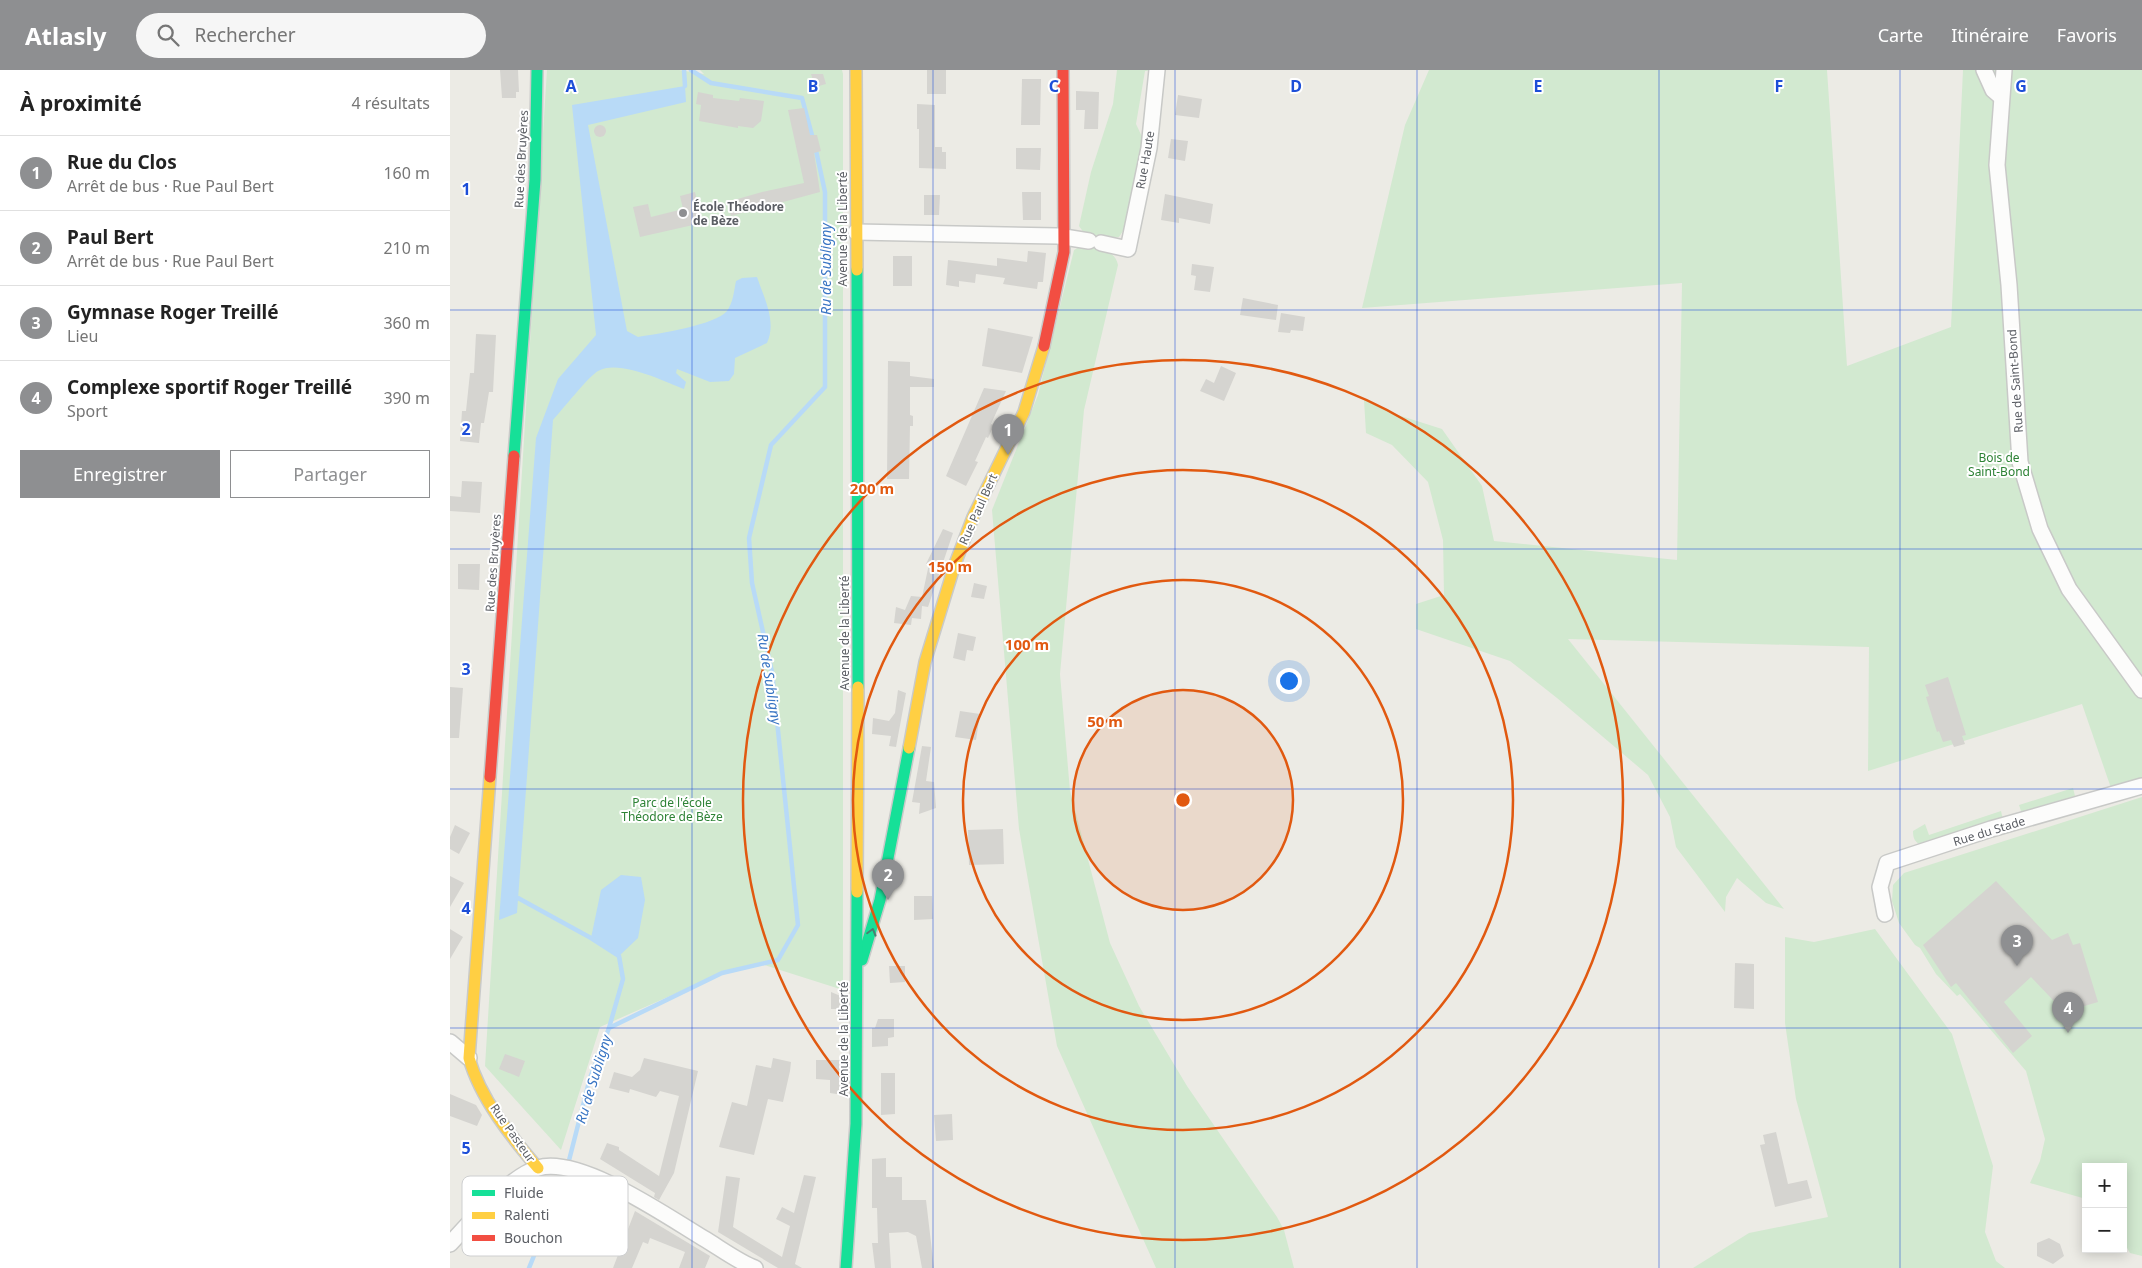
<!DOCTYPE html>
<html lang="fr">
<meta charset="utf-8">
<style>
body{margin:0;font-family:"Noto Sans",sans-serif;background:#f6f6f6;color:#222}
.controls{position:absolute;right:15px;bottom:15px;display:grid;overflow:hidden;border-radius:0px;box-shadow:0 2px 12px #0003}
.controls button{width:45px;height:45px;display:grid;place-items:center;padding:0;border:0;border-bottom:1px solid #e0e0e0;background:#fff;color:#222;font:25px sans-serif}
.you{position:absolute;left:838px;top:610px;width:18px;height:18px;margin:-12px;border:4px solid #fff;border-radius:50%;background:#1a73e8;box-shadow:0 0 0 8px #1a73e833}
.badge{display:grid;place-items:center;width:32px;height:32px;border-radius:50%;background:#8e8f91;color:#fff;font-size:16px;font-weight:700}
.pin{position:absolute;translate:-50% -41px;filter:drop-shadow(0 1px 2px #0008)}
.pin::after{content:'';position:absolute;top:26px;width:18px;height:15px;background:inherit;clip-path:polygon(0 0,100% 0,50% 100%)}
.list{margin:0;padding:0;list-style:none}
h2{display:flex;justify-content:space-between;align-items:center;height:65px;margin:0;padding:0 20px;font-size:21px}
h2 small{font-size:16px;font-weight:400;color:#767676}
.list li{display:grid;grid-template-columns:32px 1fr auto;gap:15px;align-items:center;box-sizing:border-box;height:75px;padding:0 20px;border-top:1px solid #e0e0e0}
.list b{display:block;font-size:19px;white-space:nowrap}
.list p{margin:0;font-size:16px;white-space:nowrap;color:#767676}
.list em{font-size:16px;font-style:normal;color:#767676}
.actions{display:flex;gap:10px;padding:15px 20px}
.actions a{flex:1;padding:11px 0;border:1px solid #8e8f91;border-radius:0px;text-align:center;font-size:18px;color:#8e8f91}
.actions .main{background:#8e8f91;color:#fff}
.icon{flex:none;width:28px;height:28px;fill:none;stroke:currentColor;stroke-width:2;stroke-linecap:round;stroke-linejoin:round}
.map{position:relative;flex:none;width:1692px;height:1198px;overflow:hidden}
header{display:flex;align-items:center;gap:30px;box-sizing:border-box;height:70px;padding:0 25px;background:#8e8f91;color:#fff}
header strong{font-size:24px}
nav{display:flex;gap:28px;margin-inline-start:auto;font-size:18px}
.search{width:350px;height:45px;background:#f6f6f6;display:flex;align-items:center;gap:12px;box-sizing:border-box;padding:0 18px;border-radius:28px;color:#767676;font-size:19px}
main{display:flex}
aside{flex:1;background:#fff}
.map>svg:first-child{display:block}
.green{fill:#d2e9d0}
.water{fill:#b8daf7}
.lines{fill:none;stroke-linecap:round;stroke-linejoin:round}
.stream{stroke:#b8daf7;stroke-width:4.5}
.building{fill:#d5d4d0}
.street-casing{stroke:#c8c9c7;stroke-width:18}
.fast-casing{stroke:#c9cac9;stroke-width:14}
.slow-casing{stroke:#c9cac9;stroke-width:14}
.jam-casing{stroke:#c9cac9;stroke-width:14}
.street{stroke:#fcfcfb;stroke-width:15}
.fast{stroke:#16e098;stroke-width:11}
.slow{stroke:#ffcf43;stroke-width:11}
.jam{stroke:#f24e42;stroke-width:11}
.oneway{stroke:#4a7e71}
.grid{fill:none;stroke:#1d4ed8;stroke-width:1;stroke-opacity:0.55}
.ring{fill:none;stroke:#e15910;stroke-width:2.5}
.poi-dot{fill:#8e8f91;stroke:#fff;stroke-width:2}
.labels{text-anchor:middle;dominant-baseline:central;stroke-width:4;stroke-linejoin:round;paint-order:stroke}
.street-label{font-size:12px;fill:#5b5e64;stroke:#fff}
.poi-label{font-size:12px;font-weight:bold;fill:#5b5e64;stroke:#fff;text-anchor:start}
.park-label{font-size:12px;fill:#2d8235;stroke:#fff}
.water-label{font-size:14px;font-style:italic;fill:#3975c3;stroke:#fff}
.key{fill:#fff;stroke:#cecfd0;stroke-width:1}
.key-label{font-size:14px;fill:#5b5e64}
.grid-label{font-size:16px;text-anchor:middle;font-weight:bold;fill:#1d4ed8;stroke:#fff;stroke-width:4;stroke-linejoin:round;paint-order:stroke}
.centre{fill:#e15910;stroke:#fff;stroke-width:2.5}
.ring-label{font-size:15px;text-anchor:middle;font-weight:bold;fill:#e15910;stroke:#fff;stroke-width:4;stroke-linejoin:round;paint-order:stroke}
</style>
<header>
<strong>Atlasly</strong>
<div class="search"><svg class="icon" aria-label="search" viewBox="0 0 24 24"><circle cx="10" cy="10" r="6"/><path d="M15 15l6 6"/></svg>Rechercher</div>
<nav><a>Carte</a><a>Itinéraire</a><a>Favoris</a></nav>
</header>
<main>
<aside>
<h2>À proximité<small>4 résultats</small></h2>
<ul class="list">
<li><span class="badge">1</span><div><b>Rue du Clos</b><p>Arrêt de bus · Rue Paul Bert</p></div><em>160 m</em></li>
<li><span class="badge">2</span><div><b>Paul Bert</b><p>Arrêt de bus · Rue Paul Bert</p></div><em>210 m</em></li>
<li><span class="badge">3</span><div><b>Gymnase Roger Treillé</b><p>Lieu</p></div><em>360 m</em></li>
<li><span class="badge">4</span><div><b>Complexe sportif Roger Treillé</b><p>Sport</p></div><em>390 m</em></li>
</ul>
<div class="actions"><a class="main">Enregistrer</a><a>Partager</a></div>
</aside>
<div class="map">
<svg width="1692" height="1198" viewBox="0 0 1692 1198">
<rect width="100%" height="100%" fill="#ecebe5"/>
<g class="green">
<path d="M97 0H229L254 4 250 0H392L393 4V920L311 894 272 903 150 957 111 1080 35 996Z"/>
<path d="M667 0H704L695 1 686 54 694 71 677 155 669 167 660 168 634 163 629 156 641 102 663 34Z"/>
<path d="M979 0H1377L1397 296 1501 257 1513 0H1692V709L1661 718 1632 634 1418 701 1419 577 1118 569 1334 839 1316 833 1287 808 1276 827 1275 842 1226 777 1220 747 1198 705 1107 628 1060 591 966 559V534L994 525 993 470 978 412 942 375 916 363 914 330 948 345 992 359 1032 416 1044 471 1227 490 1232 213 912 238 955 55Z"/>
<path d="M633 175C646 178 665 179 668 195L634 340 610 604 620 721 660 873 689 936 737 1016 827 1147 834 1160 844 1198H706L607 976 569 759 542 440 588 325 624 180Z"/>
<path d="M1623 718 1625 726 1572 744 1569 735Z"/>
<path d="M1692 727V1186L1680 1183 1673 1171V1097H1636V1129L1580 1113 1590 1091 1595 1069 1576 1001 1510 924 1507 926 1486 904 1470 878 1465 875 1449 853 1442 831 1443 815 1454 803Z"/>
<path d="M1551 741 1553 750 1472 776C1465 772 1463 769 1463 761L1475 754 1479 765Z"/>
<path d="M1425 859 1502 964 1543 1096 1535 1162 1546 1191 1555 1198H1243L1299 1163 1378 1147 1346 1029 1335 953V867L1364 872Z"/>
</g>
<g class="water">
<path d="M235 16 236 32 138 55 177 261 188 267C206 264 266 255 277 241 283 233 284 221 286 211L292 208 307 207C314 228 327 251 317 273L285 288 284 304 279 311 260 312 227 299 226 303 236 312 234 319C213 311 169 289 148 301 139 306 112 340 103 350L67 843 49 850 86 368 108 309 146 265 122 35Z"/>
<path d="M171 805 191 807 195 830 188 868 169 886 141 868 151 820Z"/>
</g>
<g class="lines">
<g class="stream">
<path d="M234 0 235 16"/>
<path d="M241 0 261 13 352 28 363 69"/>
<path d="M68 828 141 868 169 886 173 909 159 958"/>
<path d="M79 1198 113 1114 140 1008 159 958 272 903 328 890 348 855 322 602 302 513 299 468 321 375 375 317V122L365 76"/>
</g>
</g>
<g class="building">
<path d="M50 0H68L69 22H66V28H52Z"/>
<rect x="477" y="0" width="19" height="24"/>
<path d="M361 4H373L376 14 365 17Z"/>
<path d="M572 9H591L590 55H571Z"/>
<path d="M626 21 649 22 648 59H634L635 40H626Z"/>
<path d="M248 22 263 25V28L289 31 290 28 314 31 311 51 303 58 288 56V58L249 51 251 35 246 34Z"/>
<path d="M728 25 752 29 749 48 725 45Z"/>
<path d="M467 34 485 35V77H492V82H496V99L469 98V59H467Z"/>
<path d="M354 38 360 65H367L371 81 364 83 370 122 281 146 277 132 312 122 354 113 338 40Z"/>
<circle cx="150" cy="61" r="6"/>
<path d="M721 69 738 71 735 91 718 88Z"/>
<path d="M566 78H591L590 100 566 99Z"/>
<path d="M245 122 252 153 190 167 183 137 198 134 201 147 233 139 230 126Z"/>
<path d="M572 122H591V150H573Z"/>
<path d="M715 124 763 134 760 154 729 148V153L711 150Z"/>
<path d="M474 125H490L489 145H474Z"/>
<path d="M578 181 596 183 593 212H588L587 219 553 214 555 208 526 204 525 213 509 211V217L496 215 498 190 547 196V188L577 192Z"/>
<rect x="443" y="186" width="19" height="30"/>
<path d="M742 194 764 197 760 222 744 220 746 206 741 205Z"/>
<path d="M793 228 828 235 826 250 790 245Z"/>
<path d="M831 243 855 247 853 261 841 260 840 263 828 262Z"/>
<path d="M538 258 583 267 572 303 532 296Z"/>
<path d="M26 264 46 265 43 322H39L34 353H31L29 373 10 371 12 341H16L20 303H24Z"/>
<path d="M438 291 460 292V306L484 309V317H460V345L463 346V356H460L459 409H437Z"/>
<path d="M771 296 786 303 774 331 750 321 756 309 764 313Z"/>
<path d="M534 318 556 321 541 354 544 355 538 368 536 367 525 391 528 392 516 416 496 406Z"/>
<path d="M12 411 32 412 30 443 0 441V426L11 427Z"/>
<path d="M493 459 503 463 478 537 472 536 471 549 462 548 461 555 444 553 446 537 455 540 461 526 472 527 479 494H476Z"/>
<path d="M8 494H30L29 520 8 519Z"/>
<path d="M524 513 537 516 534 529 521 527Z"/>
<path d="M508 563 526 567 523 581 517 580 515 591 503 588Z"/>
<path d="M1498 607 1516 665 1512 666 1515 674 1504 677 1501 670 1493 672 1489 661 1487 662 1476 627 1479 626 1475 615Z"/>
<path d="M0 617 13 618 9 668H0Z"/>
<path d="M448 620 456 623 446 677 439 676 441 666 422 664 423 648 439 651 445 643Z"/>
<path d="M510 641 530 644 526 670 505 667Z"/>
<path d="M472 676 481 677 476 711 484 712 486 738 469 744 470 733 462 732Z"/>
<path d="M5 755 20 763 9 784 0 779V767Z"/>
<path d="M553 759 554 794 519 795 518 760Z"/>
<path d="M0 806 14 813 0 837Z"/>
<path d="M1546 811 1602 870 1618 863 1623 875 1630 873 1648 932 1631 937 1618 946 1581 907 1554 932 1582 966 1563 983 1506 913 1501 917 1473 875Z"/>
<path d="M464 826H482L483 849 464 850Z"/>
<path d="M0 859 13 867 0 889Z"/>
<path d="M1285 893 1304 894V939L1284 938Z"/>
<path d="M439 896H455V912L440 913Z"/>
<path d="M381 922 393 927V939H381Z"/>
<path d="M428 949H444V967L438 968V976L422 977V958H425Z"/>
<path d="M55 984 75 991 69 1007 49 999Z"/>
<path d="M194 988 248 1001 224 1103 209 1130 204 1127 205 1123 150 1089 157 1073 169 1077V1080L209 1106 229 1026 210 1021 206 1027 180 1019 179 1023 159 1018 164 1002 182 1007 190 1000Z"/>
<path d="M323 988 341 992 340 1001 333 1032 318 1029 304 1085 269 1077 282 1032 297 1036 306 995 321 998Z"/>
<path d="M366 990H393V1025L380 1023V1010L366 1009Z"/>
<path d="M431 1003H445V1044L431 1045Z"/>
<path d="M0 1024 26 1035 32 1045 27 1056 0 1046Z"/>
<path d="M502 1044 503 1070 486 1071 484 1045Z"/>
<path d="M1326 1062 1338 1114 1357 1110 1362 1128 1325 1137 1310 1075 1315 1074 1313 1065Z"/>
<path d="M436 1088V1107H452V1130H476L484 1198H472L466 1166 458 1162 439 1163 441 1198H425L422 1173H428L427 1138H422V1089Z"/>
<path d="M354 1105 366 1107 345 1194 352 1198H328L268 1162 276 1106 290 1108 283 1157 332 1187 340 1156 326 1149 332 1137 344 1143Z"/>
<path d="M185 1141 260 1186 255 1198H229L235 1182 200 1168 198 1174 193 1172 182 1198H163Z"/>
<path d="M1599 1168 1610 1174 1614 1186 1603 1194 1587 1186V1173Z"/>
</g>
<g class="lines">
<defs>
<g id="street">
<path d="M1534 0 1543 20 1550 26"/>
<path d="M1554 0 1547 95 1559 215 1570 392 1590 459 1619 519 1692 620"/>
<path d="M406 162 608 166 639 171"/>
<path d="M651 173 678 179 699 78 707 0"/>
<path d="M1435 844 1430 817 1437 793 1541 759 1692 716"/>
<path d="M0 972 19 988"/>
<path d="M0 1174C21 1151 59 1107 88 1098 129 1085 218 1147 253 1168 267 1176 290 1193 305 1198"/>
</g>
<g id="fast">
<path d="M407 200 408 617"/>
<path d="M64 386 85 110 87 0"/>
<path d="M412 890 430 830 459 678"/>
<path d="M396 1198 406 1054 407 822"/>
</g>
<g id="slow">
<path d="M406 0 407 200"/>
<path d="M459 678 475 592 505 494 523 447 574 342 594 276"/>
<path d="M40 707 19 988C30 1028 61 1067 88 1098"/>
<path d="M407 822 408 617"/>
</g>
<g id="jam">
<path d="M594 276 614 182 613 0"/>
<path d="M40 707 64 386"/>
</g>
</defs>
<use href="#street" class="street-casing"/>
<use href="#fast" class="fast-casing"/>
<use href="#slow" class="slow-casing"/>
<use href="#jam" class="jam-casing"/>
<use href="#street" class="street"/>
<use href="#fast" class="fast"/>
<use href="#slow" class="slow"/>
<use href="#jam" class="jam"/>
</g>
<defs><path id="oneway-chevron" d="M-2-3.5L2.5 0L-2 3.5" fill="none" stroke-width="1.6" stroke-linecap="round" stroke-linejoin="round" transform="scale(1.25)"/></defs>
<use class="oneway" href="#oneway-chevron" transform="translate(422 862) rotate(-74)"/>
<path class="grid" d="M242 0V1198M483 0V1198M725 0V1198M967 0V1198M1209 0V1198M1450 0V1198M0 240H1692M0 479H1692M0 719H1692M0 958H1692"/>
<circle cx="733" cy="730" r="110" fill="#e15910" fill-opacity=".12"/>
<g class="ring">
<circle cx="733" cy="730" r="110"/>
<circle cx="733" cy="730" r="220"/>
<circle cx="733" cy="730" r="330"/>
<circle cx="733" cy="730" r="440"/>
</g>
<circle class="poi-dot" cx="233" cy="143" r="5"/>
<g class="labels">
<g class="street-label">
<text transform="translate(71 89) rotate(-87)">Rue des Bruyères</text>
<text transform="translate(695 90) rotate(-80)">Rue Haute</text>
<text transform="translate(392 159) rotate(-90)">Avenue de la Liberté</text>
<text transform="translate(1565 311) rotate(-94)">Rue de Saint-Bond</text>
<text transform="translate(528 439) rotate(-66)">Rue Paul Bert</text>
<text transform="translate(43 493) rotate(-86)">Rue des Bruyères</text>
<text transform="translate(394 563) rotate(-90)">Avenue de la Liberté</text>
<text transform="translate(1539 761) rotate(-17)">Rue du Stade</text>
<text transform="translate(393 969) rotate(-90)">Avenue de la Liberté</text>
<text transform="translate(63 1063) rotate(55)">Rue Pasteur</text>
</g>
<g class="poi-label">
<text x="243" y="136">École Théodore<tspan x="243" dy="14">de Bèze</tspan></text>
</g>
<g class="park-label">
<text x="1549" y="387">Bois de<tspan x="1549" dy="14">Saint-Bond</tspan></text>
<text x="222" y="732">Parc de l'école<tspan x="222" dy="14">Théodore de Bèze</tspan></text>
</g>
<g class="water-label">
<text transform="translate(375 199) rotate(-90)">Ru de Subligny</text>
<text transform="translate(320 609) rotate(81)">Ru de Subligny</text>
<text transform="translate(143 1009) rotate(-73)">Ru de Subligny</text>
</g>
</g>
<rect x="12" y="1106" width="166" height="80" rx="8" class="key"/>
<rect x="22" y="1120" width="23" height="6" fill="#16e098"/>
<rect x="22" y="1142" width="23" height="7" fill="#ffcf43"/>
<rect x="22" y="1165" width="23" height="6" fill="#f24e42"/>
<g class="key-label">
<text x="54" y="1128">Fluide</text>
<text x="54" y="1150">Ralenti</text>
<text x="54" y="1173">Bouchon</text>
</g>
<g class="grid-label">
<text x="121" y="22">A</text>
<text x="363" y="22">B</text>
<text x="604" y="22">C</text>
<text x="846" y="22">D</text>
<text x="1088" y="22">E</text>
<text x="1329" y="22">F</text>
<text x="1571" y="22">G</text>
<text x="16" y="125">1</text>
<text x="16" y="365">2</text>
<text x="16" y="605">3</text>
<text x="16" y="844">4</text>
<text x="16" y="1084">5</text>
</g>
<circle cx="733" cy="730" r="8" class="centre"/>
<g class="ring-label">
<text x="422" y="424">200 m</text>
<text x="500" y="502">150 m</text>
<text x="577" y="580">100 m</text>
<text x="655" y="657">50 m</text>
</g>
</svg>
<div class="controls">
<button>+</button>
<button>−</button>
</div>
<div class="you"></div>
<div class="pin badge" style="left:558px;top:385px">1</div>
<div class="pin badge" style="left:438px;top:830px">2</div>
<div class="pin badge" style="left:1567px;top:896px">3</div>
<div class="pin badge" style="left:1618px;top:963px">4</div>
</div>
</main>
